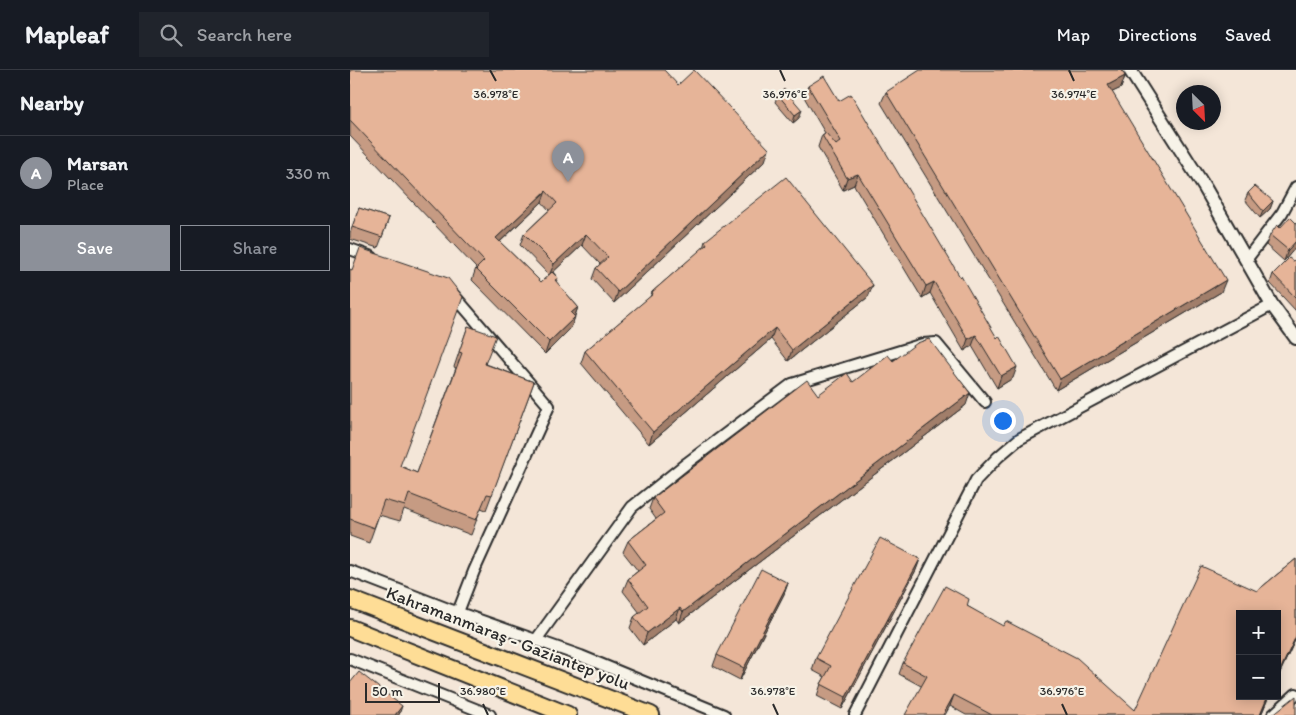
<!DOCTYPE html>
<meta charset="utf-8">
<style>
body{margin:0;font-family:Itim,sans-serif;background:#20242c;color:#f1f3f6}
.controls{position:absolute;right:15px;bottom:15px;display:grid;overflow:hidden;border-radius:0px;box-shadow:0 2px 12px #0003}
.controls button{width:45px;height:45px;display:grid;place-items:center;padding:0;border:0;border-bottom:1px solid #363941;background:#171b24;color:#f1f3f6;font:25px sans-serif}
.compass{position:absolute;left:826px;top:15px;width:45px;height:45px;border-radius:50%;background:#171b24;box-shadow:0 2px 12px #0003;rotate:156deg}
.scale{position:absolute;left:15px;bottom:12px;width:75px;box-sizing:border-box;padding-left:5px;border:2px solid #2b2b2b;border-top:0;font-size:14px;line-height:18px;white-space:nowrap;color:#2b2b2b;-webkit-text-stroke:4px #f7f3e8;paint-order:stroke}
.you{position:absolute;left:652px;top:350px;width:18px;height:18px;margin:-12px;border:4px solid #fff;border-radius:50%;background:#1a73e8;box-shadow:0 0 0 8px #1a73e833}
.badge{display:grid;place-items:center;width:32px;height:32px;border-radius:50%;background:#8c9099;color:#fff;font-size:16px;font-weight:700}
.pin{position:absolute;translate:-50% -41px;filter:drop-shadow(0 1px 2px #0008)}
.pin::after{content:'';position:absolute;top:26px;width:18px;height:15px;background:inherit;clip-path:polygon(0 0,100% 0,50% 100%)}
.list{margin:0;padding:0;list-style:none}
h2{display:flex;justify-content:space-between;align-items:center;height:65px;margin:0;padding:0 20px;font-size:21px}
h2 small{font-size:16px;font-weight:400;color:#9ea1a6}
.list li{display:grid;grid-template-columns:32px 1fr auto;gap:15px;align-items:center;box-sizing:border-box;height:75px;padding:0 20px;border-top:1px solid #363941}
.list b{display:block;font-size:19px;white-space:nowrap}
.list p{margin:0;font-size:16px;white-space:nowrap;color:#9ea1a6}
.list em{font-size:16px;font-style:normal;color:#9ea1a6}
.actions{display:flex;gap:10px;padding:15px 20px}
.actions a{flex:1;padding:11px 0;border:1px solid #8c9099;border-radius:0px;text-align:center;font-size:18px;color:#8c9099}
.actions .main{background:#8c9099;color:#fff}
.icon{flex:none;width:28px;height:28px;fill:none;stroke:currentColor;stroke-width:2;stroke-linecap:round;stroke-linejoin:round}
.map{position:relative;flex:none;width:946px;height:645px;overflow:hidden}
header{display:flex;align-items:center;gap:30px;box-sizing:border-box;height:70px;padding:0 25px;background:#171b24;border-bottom:1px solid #363941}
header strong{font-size:24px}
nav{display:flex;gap:28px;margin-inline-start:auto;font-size:18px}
.search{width:350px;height:45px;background:#20242c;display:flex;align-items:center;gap:12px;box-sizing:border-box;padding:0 18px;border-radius:0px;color:#9ea1a6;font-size:19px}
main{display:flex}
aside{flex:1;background:#171b24}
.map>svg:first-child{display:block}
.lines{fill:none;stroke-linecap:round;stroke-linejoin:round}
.minor-casing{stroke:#2b2b2b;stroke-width:14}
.tertiary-casing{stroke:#2b2b2b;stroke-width:16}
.trunk-casing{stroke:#2b2b2b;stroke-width:20}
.minor{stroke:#f7f3e8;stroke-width:10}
.tertiary{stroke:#f7f3e8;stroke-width:12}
.trunk{stroke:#fedd96;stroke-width:16}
.wall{fill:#c69b83;stroke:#2b2b2b;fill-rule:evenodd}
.shaded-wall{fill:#a17e6a;stroke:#2b2b2b}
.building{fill:#e6b498;stroke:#2b2b2b}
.ticks{fill:none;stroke:#2b2b2b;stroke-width:2}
.labels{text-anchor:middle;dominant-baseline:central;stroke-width:4.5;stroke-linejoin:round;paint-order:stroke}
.street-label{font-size:18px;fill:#2b2b2b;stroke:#f7f3e8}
.ticks-label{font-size:12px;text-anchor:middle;fill:#2b2b2b;stroke:#f7f3e8;stroke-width:4.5;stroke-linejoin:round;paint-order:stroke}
</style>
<header>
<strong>Mapleaf</strong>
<div class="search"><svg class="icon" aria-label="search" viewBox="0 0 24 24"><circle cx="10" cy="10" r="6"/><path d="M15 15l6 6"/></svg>Search here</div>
<nav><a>Map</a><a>Directions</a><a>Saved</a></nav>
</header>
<main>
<aside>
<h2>Nearby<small></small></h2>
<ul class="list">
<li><span class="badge">A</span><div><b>Marsan</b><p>Place</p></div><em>330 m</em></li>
</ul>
<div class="actions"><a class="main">Save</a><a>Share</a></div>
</aside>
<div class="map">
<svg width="946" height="645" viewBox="0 0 946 645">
<rect width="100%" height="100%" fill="#f4e6d8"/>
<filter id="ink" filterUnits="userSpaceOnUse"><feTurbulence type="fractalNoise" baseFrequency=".02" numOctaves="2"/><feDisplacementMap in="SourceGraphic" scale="10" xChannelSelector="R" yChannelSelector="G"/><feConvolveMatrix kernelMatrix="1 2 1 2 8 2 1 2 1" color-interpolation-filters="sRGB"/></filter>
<g filter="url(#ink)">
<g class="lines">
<defs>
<g id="minor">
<path d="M0 179 22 187"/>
<path d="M896 190 932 143 946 117"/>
<path d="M102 223 199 336 124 501 108 542"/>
<path d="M0 501 98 539 231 586 374 645"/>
<path d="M186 570 282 437 337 393 442 314 573 274 586 273 635 332"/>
<path d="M0 589 140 645"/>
<path d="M505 645 626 410 648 387 669 369 922 235"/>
<path d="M923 645 946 624"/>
</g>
<path id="tertiary" d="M780 0 855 118 922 235 946 268"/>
<g id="trunk">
<path d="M0 529 301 645"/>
<path d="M0 558 218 645"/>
</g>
</defs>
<use href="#minor" class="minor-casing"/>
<use href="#tertiary" class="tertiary-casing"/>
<use href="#trunk" class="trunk-casing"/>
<use href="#minor" class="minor"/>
<use href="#tertiary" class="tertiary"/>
<use href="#trunk" class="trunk"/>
</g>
<g class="wall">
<path d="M0 0 328 15 415 91 264 233 242 209 246 198 250 194 232 175 203 202 208 208 206 212 228 237 221 258 195 284 122 210 126 198 0 66ZM192 132 199 140 174 164 170 175 199 205 191 212 150 172Z"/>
<path d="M775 6 771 18 762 22 871 222 706 320 531 33 536 22Z"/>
<path d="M458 16 489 31 663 308 647 318 622 276 614 281 580 223 572 228 504 115 493 120 468 77 472 65 475 63 454 27Z"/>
<path d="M428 25 449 48 443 53 425 32Z"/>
<path d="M898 123 923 131 920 139 910 148 895 130Z"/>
<path d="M9 138 39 148 28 178 0 169V163Z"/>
<path d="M920 165 946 177 934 191 916 175Z"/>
<path d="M355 171 523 215 518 227 438 291 421 269 299 374 231 293 235 281 300 227 302 222 353 178Z"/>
<path d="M946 190V241L920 213 923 204 943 191Z"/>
<path d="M0 199 50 396 67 403 106 298 104 297 118 256 136 294 184 312 136 440 131 438 121 465 54 439 50 451 29 445 19 473 0 466Z"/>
<path d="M543 291 616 335 329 553 326 549 293 575 280 558 284 547 290 543 273 521 278 509 288 501 273 482 278 471 306 449 299 439 303 428 468 325 503 312Z"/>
<path d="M570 489 566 500 492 639 467 626 471 614 475 607 462 600 466 588Z"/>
<path d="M946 489V568L927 609V544L890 626H919L911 645H616L600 636 571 616 549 604 553 593 617 536 785 640 907 521Z"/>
<path d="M438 513 434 524 390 610 363 596 367 585Z"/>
</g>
<g class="shaded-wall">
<path d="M775 6 771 18 754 26 758 15Z"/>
<path d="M452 40 449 48 443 53 445 45Z"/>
<path d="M419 79 415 91 264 233 268 222Z"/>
<path d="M508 104 504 115 493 120 497 108Z"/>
<path d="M196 121 192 132 142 179 146 168Z"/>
<path d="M923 131 920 139 910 148 913 141Z"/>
<path d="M236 164 232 175 199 206 204 194Z"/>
<path d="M946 171V177L934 191 938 180Z"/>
<path d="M876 210 871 222 706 320 710 309Z"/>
<path d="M584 212 580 223 572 228 576 216Z"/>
<path d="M523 215 518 227 438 291 442 280Z"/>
<path d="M228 237 224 248 221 243Z"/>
<path d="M225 247 221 258 195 284 199 272Z"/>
<path d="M425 258 421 269 299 374 303 362Z"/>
<path d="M626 265 622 276 614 281 618 269Z"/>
<path d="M667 297 663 308 647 318 651 306Z"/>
<path d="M620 323 616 335 329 553 333 542Z"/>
<path d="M570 489 566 500 492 639 496 627Z"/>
<path d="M438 513 434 524 390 610 394 598Z"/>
<path d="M330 538 326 549 293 575 297 563Z"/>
<path d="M946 566V568L927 609V607Z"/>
<path d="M604 625 600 636 595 645H593Z"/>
<path d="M918 626H919L911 645H910Z"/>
<path d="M52 636 49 645H45Z"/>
</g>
<g class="building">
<path d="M0 0H314L328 15 344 0 419 79 268 222 246 198 258 187 236 164 204 194 174 164 207 133 196 121 146 168 191 212 202 202 208 208 205 210 228 237 221 243 225 247 199 272 126 199 134 191 0 50Z"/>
<path d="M570 0H772L775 6 758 15 876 210 710 309 536 22Z"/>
<path d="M474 6 489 31 501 24 610 207 611 206 647 268 649 266 667 297 651 306 626 265 618 269 584 212 576 216 508 104 497 108 472 65 476 63 486 75 491 71 458 16Z"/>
<path d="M434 19 452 40 445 45 428 25Z"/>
<path d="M436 107 523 215 442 280 425 258 303 362 235 281 303 224 302 222 357 174 355 171Z"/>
<path d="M905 116 923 131 913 141 898 123Z"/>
<path d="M9 138 39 148 32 167 2 157Z"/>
<path d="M940 147 946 153V171L938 180 920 165 927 155 930 158Z"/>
<path d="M10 178 98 208 113 227 50 396 67 403 112 283 109 282 118 256 146 266 135 294 184 312 142 425 137 424 126 450 59 424 55 436 34 430 24 458 0 449V199L2 200Z"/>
<path d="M939 188 943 191 946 190V228L923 204Z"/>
<path d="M579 269 620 323 333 542 330 538 297 563 284 547 298 536 278 509 296 495 278 471 314 443 303 428 457 310 468 325 497 303 503 312 538 285 543 291 567 273Z"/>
<path d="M530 468 570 489 496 627 471 614 481 596 466 588Z"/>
<path d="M946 489V566L927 607V544H890V626H918L910 645H642L604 625 593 645H555L577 606 553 593 595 516 619 529 617 536 653 556 656 551 727 588 785 640 851 496 907 521Z"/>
<path d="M411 499 438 513 394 598 367 585Z"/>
<path d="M9 602 52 636 45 645H0V613Z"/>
<path d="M946 626V645H922Z"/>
</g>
</g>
<path class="ticks" d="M140 0 146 11M430 0 435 11M719 0 724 11M133 634 138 645M423 634 428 645M712 634 717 645"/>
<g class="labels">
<g class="street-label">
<text transform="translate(158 568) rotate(21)">Kahramanmaraş - Gaziantep yolu</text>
</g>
</g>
<g class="ticks-label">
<text x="146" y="28">36.978°E</text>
<text x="435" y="28">36.976°E</text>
<text x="724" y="28">36.974°E</text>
<text x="133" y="625">36.980°E</text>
<text x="423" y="625">36.978°E</text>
<text x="712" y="625">36.976°E</text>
</g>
</svg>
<div class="controls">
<button>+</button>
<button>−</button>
</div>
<svg class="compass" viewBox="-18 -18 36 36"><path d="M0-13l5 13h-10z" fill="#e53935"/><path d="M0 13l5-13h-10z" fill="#9ea1a6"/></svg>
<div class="scale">50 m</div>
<div class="you"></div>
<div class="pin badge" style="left:218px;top:112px">A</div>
</div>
</main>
